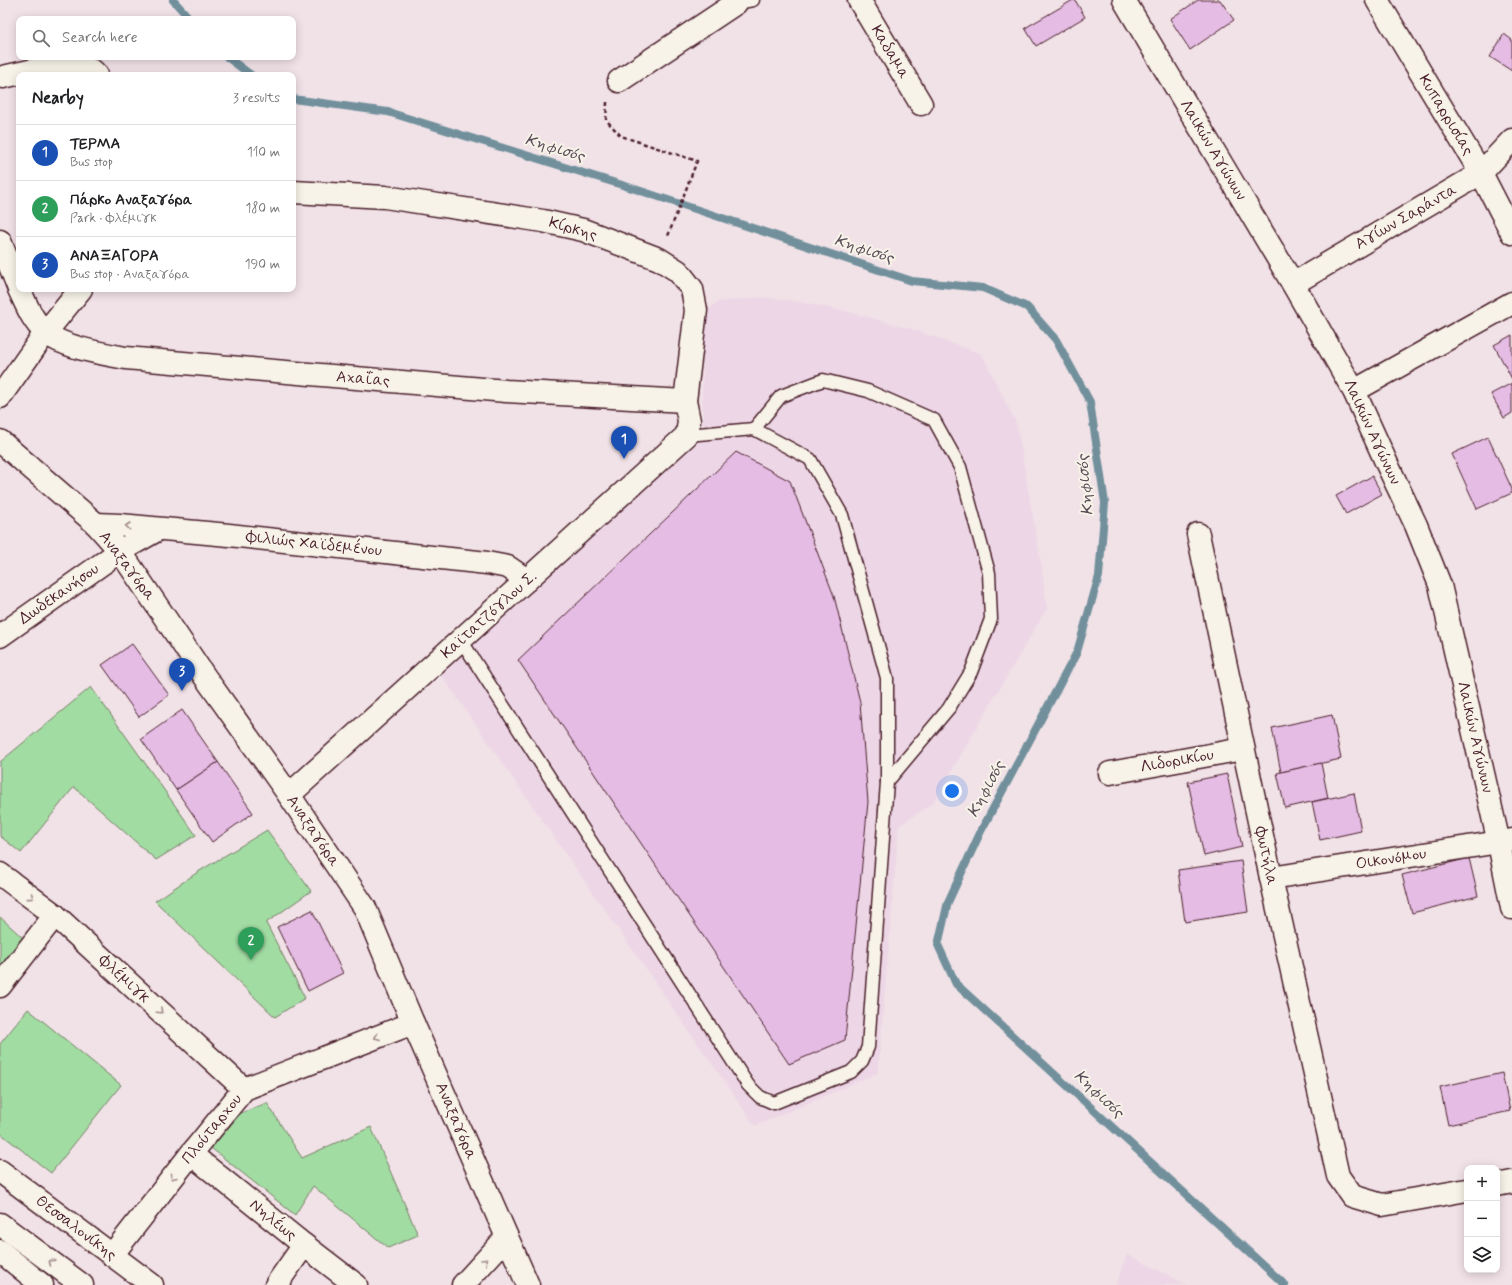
<!DOCTYPE html>
<meta charset="utf-8">
<style>
body{margin:0;font-family:Mynerve,sans-serif;background:#f6f6f6;color:#202124}
.controls{position:absolute;right:12px;bottom:12px;display:grid;overflow:hidden;border-radius:8px;box-shadow:0 2px 10px #0003}
.controls button{width:36px;height:36px;display:grid;place-items:center;padding:0;border:0;border-bottom:1px solid #e0e0e0;background:#fff;color:#202124;font:20px sans-serif}
.you{position:absolute;left:952px;top:791px;width:14px;height:14px;margin:-10px;border:3px solid #fff;border-radius:50%;background:#1a73e8;box-shadow:0 0 0 6px #1a73e833}
.badge{display:grid;place-items:center;width:26px;height:26px;border-radius:50%;background:#ea580c;color:#fff;font-size:13px;font-weight:700}
.pin{position:absolute;translate:-50% -33px;filter:drop-shadow(0 1px 2px #0008)}
.pin::after{content:'';position:absolute;top:21px;width:14px;height:12px;background:inherit;clip-path:polygon(0 0,100% 0,50% 100%)}
.list{margin:0;padding:0;list-style:none}
h2{display:flex;justify-content:space-between;align-items:center;height:52px;margin:0;padding:0 16px;font-size:17px}
h2 small{font-size:13px;font-weight:400;color:#757577}
.list li{display:grid;grid-template-columns:26px 1fr auto;gap:12px;align-items:center;box-sizing:border-box;height:56px;padding:0 16px;border-top:1px solid #e0e0e0}
.list b{display:block;font-size:15px;white-space:nowrap}
.list p{margin:0;font-size:13px;white-space:nowrap;color:#757577}
.list em{font-size:13px;font-style:normal;color:#757577}
.icon{flex:none;width:22px;height:22px;fill:none;stroke:currentColor;stroke-width:2;stroke-linecap:round;stroke-linejoin:round}
.map{position:relative;flex:none;width:1512px;height:1285px;overflow:hidden}
.search{position:absolute;background:#fff;box-shadow:0 2px 10px #0003;left:16px;top:16px;width:280px;height:44px;display:flex;align-items:center;gap:10px;box-sizing:border-box;padding:0 14px;border-radius:8px;color:#757577;font-size:15px}
.panel{position:absolute;background:#fff;box-shadow:0 2px 10px #0003;left:16px;top:72px;width:280px;height:220px;border-radius:8px}
.map>svg:first-child{display:block}
.built{fill:#edd7e6}
.green{fill:#a1dca2;stroke:#767e66}
.lines{fill:none;stroke-linecap:round;stroke-linejoin:round}
.stream{stroke:#71909c;stroke-width:8}
.building{fill:#e4bce4;stroke:#4a1f2b}
.lane-casing{stroke:#4a1f2b;stroke-width:15}
.street-casing{stroke:#4a1f2b;stroke-width:25}
.secondary-casing{stroke:#4a1f2b;stroke-width:25}
.highway-casing{stroke:#4a1f2b;stroke-width:25}
.path{stroke:#4a1f2b;stroke-width:2.5;stroke-dasharray:4 3;stroke-linecap:butt}
.lane{stroke:#f7f3e8;stroke-width:12}
.street{stroke:#f7f3e8;stroke-width:22}
.secondary{stroke:#f7f3e8;stroke-width:22}
.highway{stroke:#f7f3e8;stroke-width:22}
.oneway{stroke:#a0898a}
.labels{text-anchor:middle;dominant-baseline:central;stroke-width:4;stroke-linejoin:round;paint-order:stroke}
.street-label{font-size:16px;fill:#4a1f2b;stroke:#f7f3e8}
.water-label{font-size:17px;font-style:italic;fill:#5a4e5a;stroke:#f7f3e8}
</style>
<div class="map">
<svg width="1512" height="1285" viewBox="0 0 1512 1285">
<rect width="100%" height="100%" fill="#f1e2e7"/>
<filter id="ink" filterUnits="userSpaceOnUse"><feTurbulence type="fractalNoise" baseFrequency=".025" numOctaves="2"/><feDisplacementMap in="SourceGraphic" scale="8" xChannelSelector="R" yChannelSelector="G"/><feConvolveMatrix kernelMatrix="1 2 1 2 8 2 1 2 1" color-interpolation-filters="sRGB"/></filter>
<g filter="url(#ink)">
<g class="built">
<path d="M763 297 795 301 850 312 915 330 982 354 1017 425 1042 568 1047 608 933 803 899 826 878 1073 755 1126 439 672 688 449 703 427 702 391 705 312 717 302Z"/>
<path d="M1127 1254 1187 1285H1116Z"/>
</g>
<g class="green">
<path d="M91 687 196 835 156 860 74 787 21 853 0 836V762Z"/>
<path d="M267 830 311 891 266 923 305 998 275 1017 155 901 198 872Z"/>
<path d="M0 917 23 938 0 967Z"/>
<path d="M28 1009 121 1085 51 1173 0 1133V1044Z"/>
<path d="M267 1103 302 1158 371 1127 418 1235 388 1248 313 1186 295 1215 211 1148 241 1113Z"/>
</g>
<g class="lines">
<g class="stream">
<path d="M173 0 190 19"/>
<path d="M227 57 251 75"/>
<path d="M293 99 388 112 635 189 912 281 983 288 1027 307 1056 340 1090 402 1105 503 1099 576 1077 652 981 831 948 902 938 945 956 984 1285 1285"/>
</g>
</g>
<g class="building">
<path d="M1073 0H1075L1085 17 1036 46 1025 28Z"/>
<path d="M1198 0H1220L1234 20 1190 50 1170 19Z"/>
<path d="M1504 34 1512 40V71L1490 57Z"/>
<path d="M1512 335V379L1494 345Z"/>
<path d="M1512 383V413L1504 418 1491 394Z"/>
<path d="M1488 437 1512 489V493L1477 509 1452 454Z"/>
<path d="M736 452 790 481 834 596 860 702 868 802 845 1040 789 1064 518 660Z"/>
<path d="M1372 476 1382 494 1346 514 1336 496Z"/>
<path d="M132 644 169 695 139 717 102 665Z"/>
<path d="M182 710 218 762 176 790 141 739Z"/>
<path d="M1332 715 1341 759 1281 772 1272 728Z"/>
<path d="M218 762 253 813 212 842 176 790Z"/>
<path d="M1321 763 1328 798 1285 808 1277 773Z"/>
<path d="M1227 774 1242 847 1204 856 1188 782Z"/>
<path d="M1354 793 1361 831 1320 840 1312 802Z"/>
<path d="M1469 858 1478 896 1412 913 1402 875Z"/>
<path d="M1241 861 1248 912 1185 922 1178 870Z"/>
<path d="M312 910 343 973 308 991 277 927Z"/>
<path d="M1502 1073 1510 1111 1448 1125 1440 1087Z"/>
</g>
<g class="lines">
<defs>
<g id="lane">
<path d="M736 3 753 0"/>
<path d="M754 429 781 396 823 380 868 391 934 420 960 467 989 573 991 619 971 672 949 708 887 782"/>
<path d="M461 640 748 1085 760 1097 774 1103 851 1072 862 1061 868 1047 887 782V678L842 515 810 459 754 429 687 435"/>
</g>
<g id="street">
<path d="M859 0 921 104"/>
<path d="M1124 0 1293 284 1354 391 1387 464 1416 525 1440 585 1499 843 1512 908"/>
<path d="M1377 0 1481 173 1512 233"/>
<path d="M3 77 65 63 77 65 93 71 97 75"/>
<path d="M619 81 736 3 738 0"/>
<path d="M0 241 19 289"/>
<path d="M1293 284 1481 173 1512 140"/>
<path d="M19 289C26 304 32 320 44 331 60 347 104 354 126 358L506 391 685 401"/>
<path d="M1354 391 1512 303"/>
<path d="M0 397 45 333 81 289"/>
<path d="M96 524 120 525 229 535 487 563 508 567 527 580"/>
<path d="M1198 534 1271 878 1338 1176 1352 1196 1382 1205 1467 1190"/>
<path d="M0 636 120 551 159 529"/>
<path d="M1110 773 1243 749"/>
<path d="M289 795 687 435 689 421 685 401 696 310 692 289 678 271 659 259 583 230 543 221 385 197 293 192"/>
<path d="M0 874 55 915 244 1089"/>
<path d="M1271 878 1512 840"/>
<path d="M0 986 55 915"/>
<path d="M191 1154 304 1245 356 1285"/>
<path d="M0 1171 152 1285"/>
<path d="M1497 1185 1512 1182"/>
<path d="M112 1255 191 1154 244 1089 413 1023"/>
<path d="M276 1285 304 1245"/>
<path d="M463 1285 506 1238"/>
</g>
<path id="secondary" d="M0 441 96 524 120 551 205 677 289 795 365 908 413 1023 528 1285"/>
<g id="highway">
<path d="M0 1224 82 1285"/>
<path d="M0 1251 42 1285"/>
</g>
</defs>
<use href="#lane" class="lane-casing"/>
<use href="#street" class="street-casing"/>
<use href="#secondary" class="secondary-casing"/>
<use href="#highway" class="highway-casing"/>
<path class="path" d="M607 102 606 120 621 136 697 161 668 236"/>
<use href="#lane" class="lane"/>
<use href="#street" class="street"/>
<use href="#secondary" class="secondary"/>
<use href="#highway" class="highway"/>
</g>
<defs><path id="oneway-chevron" d="M-2-3.5L2.5 0L-2 3.5" fill="none" stroke-width="1.6" stroke-linecap="round" stroke-linejoin="round"/></defs>
<g class="oneway">
<use href="#oneway-chevron" transform="translate(128 526) rotate(-174)"/>
<use href="#oneway-chevron" transform="translate(31 897) rotate(37)"/>
<use href="#oneway-chevron" transform="translate(160 1011) rotate(43)"/>
<use href="#oneway-chevron" transform="translate(377 1037) rotate(159)"/>
<use href="#oneway-chevron" transform="translate(173 1177) rotate(128)"/>
<use href="#oneway-chevron" transform="translate(485 1261) rotate(-47)"/>
<use href="#oneway-chevron" transform="translate(51 1262) rotate(-143)"/>
</g>
</g>
<g class="labels">
<g class="street-label">
<text transform="translate(890 52) rotate(59)">Καδαμα</text>
<text transform="translate(1446 115) rotate(59)">Κυπαρρισίας</text>
<text transform="translate(1213 150) rotate(59)">Λαικών Αγώνων</text>
<text transform="translate(1406 217) rotate(-30)">Αγίων Σαράντα</text>
<text transform="translate(573 229) rotate(16)">Κίρκης</text>
<text transform="translate(363 379) rotate(5)">Αχαΐας</text>
<text transform="translate(1372 432) rotate(65)">Λαικών Αγώνων</text>
<text transform="translate(314 544) rotate(6)">Φιλιώς Χαϊδεμένου</text>
<text transform="translate(127 566) rotate(53)">Αναξαγόρα</text>
<text transform="translate(59 594) rotate(-35)">Δωδεκανήσου</text>
<text transform="translate(489 615) rotate(-42)">Καϊτατζόγλου Σ.</text>
<text transform="translate(1475 737) rotate(77)">Λαικών Αγώνων</text>
<text transform="translate(1177 761) rotate(-10)">Λιδορικίου</text>
<text transform="translate(313 831) rotate(56)">Αναξαγόρα</text>
<text transform="translate(1266 856) rotate(78)">Φωτήλα</text>
<text transform="translate(1391 859) rotate(-9)">Οικονόμου</text>
<text transform="translate(124 979) rotate(43)">Φλέμιγκ</text>
<text transform="translate(456 1121) rotate(67)">Αναξαγόρα</text>
<text transform="translate(212 1129) rotate(-51)">Πλούταρχου</text>
<text transform="translate(273 1220) rotate(39)">Νηλέως</text>
<text transform="translate(76 1228) rotate(37)">Θεσσαλονίκης</text>
</g>
<g class="water-label">
<text transform="translate(555 148) rotate(17)">Κηφισός</text>
<text transform="translate(864 249) rotate(18)">Κηφισός</text>
<text transform="translate(1085 485) rotate(-95)">Κηφισός</text>
<text transform="translate(986 789) rotate(-62)">Κηφισός</text>
<text transform="translate(1099 1094) rotate(43)">Κηφισός</text>
</g>
</g>
</svg>
<div class="controls">
<button>+</button>
<button>−</button>
<button><svg class="icon" aria-label="layers" viewBox="0 0 24 24"><path d="M12 4l9 5-9 5-9-5zM3 14l9 5 9-5"/></svg></button>
</div>
<div class="you"></div>
<div class="pin badge" style="left:624px;top:459px;background:#1a4fb4">1</div>
<div class="pin badge" style="left:251px;top:960px;background:#2e9e5b">2</div>
<div class="pin badge" style="left:182px;top:691px;background:#1a4fb4">3</div>
<div class="search"><svg class="icon" aria-label="search" viewBox="0 0 24 24"><circle cx="10" cy="10" r="6"/><path d="M15 15l6 6"/></svg>Search here</div>
<section class="panel">
<h2>Nearby<small>3 results</small></h2>
<ul class="list">
<li><span class="badge" style="background:#1a4fb4">1</span><div><b>ΤΕΡΜΑ</b><p>Bus stop</p></div><em>110 m</em></li>
<li><span class="badge" style="background:#2e9e5b">2</span><div><b>Πάρκο Αναξαγόρα</b><p>Park · Φλέμιγκ</p></div><em>180 m</em></li>
<li><span class="badge" style="background:#1a4fb4">3</span><div><b>ΑΝΑΞΑΓΟΡΑ</b><p>Bus stop · Αναξαγόρα</p></div><em>190 m</em></li>
</ul>
</section>
</div>
